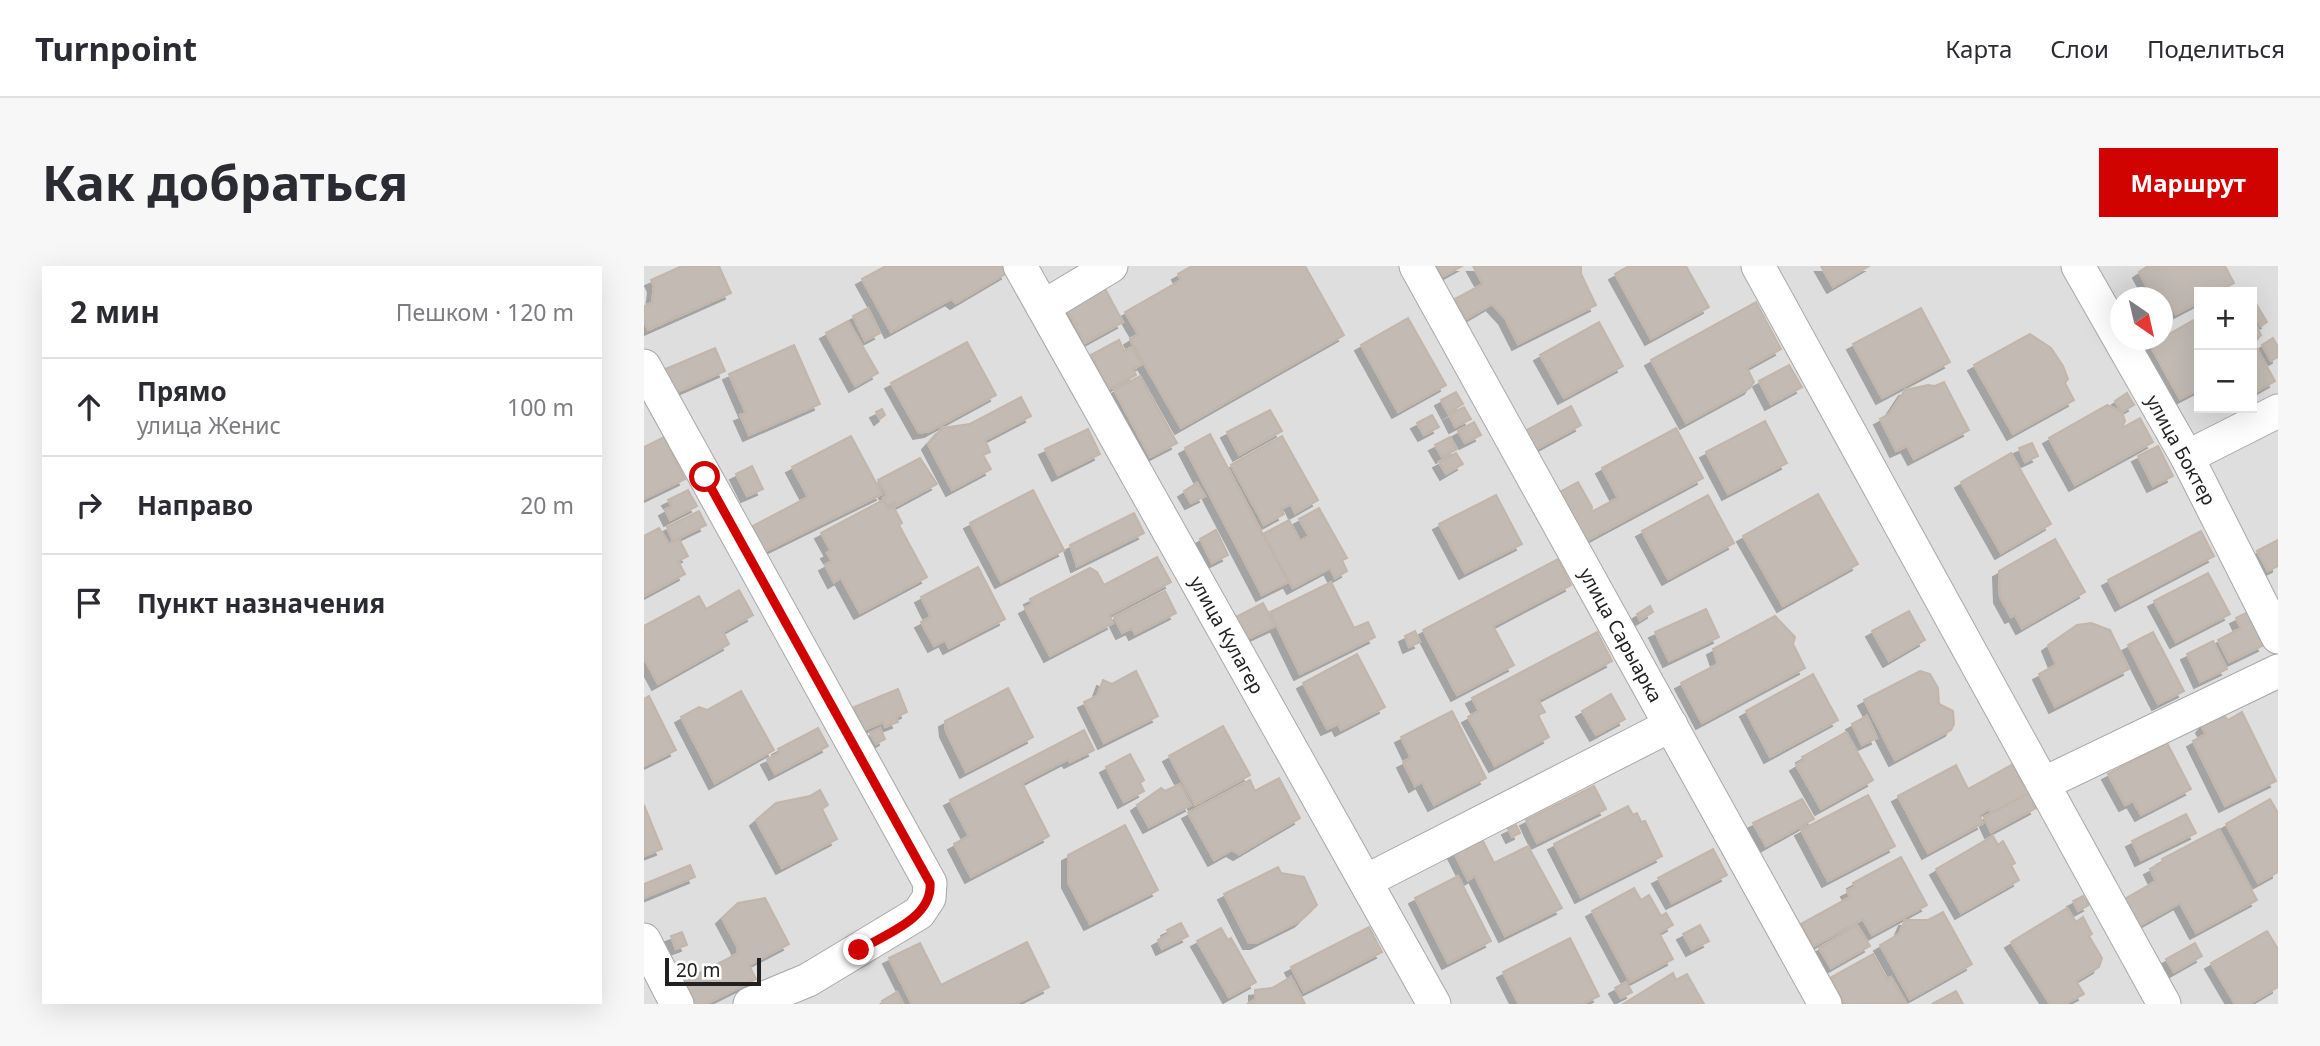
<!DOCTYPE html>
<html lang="ru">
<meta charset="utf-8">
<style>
body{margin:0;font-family:"Noto Sans",sans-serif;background:#f7f7f7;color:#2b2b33}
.controls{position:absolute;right:21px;top:21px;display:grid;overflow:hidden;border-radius:0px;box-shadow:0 7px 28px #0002}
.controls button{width:63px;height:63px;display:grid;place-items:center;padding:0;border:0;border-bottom:2px solid #e1e1e2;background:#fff;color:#2b2b33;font:35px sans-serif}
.compass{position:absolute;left:1466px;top:21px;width:63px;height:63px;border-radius:50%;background:#fff;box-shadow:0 7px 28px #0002;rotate:146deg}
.scale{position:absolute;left:21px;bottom:18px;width:96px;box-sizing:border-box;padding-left:7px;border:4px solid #212121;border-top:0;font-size:19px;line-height:24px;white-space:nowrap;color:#212121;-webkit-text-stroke:5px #fff;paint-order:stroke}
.stop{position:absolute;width:21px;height:21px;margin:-16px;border:5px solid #d10300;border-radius:50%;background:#fff}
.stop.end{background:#d10300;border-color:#fff;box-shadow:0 2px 7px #0008}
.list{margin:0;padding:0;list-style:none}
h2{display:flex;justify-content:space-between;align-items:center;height:91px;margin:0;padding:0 28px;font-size:30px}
h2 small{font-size:23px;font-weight:400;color:#7c7c81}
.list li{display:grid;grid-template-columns:46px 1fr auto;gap:21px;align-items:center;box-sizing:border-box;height:98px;padding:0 28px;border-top:2px solid #e1e1e2}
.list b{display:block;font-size:26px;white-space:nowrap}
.list p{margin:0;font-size:23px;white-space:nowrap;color:#7c7c81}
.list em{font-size:23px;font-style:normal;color:#7c7c81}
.icon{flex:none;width:38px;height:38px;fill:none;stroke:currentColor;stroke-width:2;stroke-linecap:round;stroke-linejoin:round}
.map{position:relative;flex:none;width:1634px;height:738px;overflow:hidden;border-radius:0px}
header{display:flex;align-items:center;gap:42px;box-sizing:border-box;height:98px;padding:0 35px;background:#fff;border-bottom:2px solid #e1e1e2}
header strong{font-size:33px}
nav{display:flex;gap:38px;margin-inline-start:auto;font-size:24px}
.intro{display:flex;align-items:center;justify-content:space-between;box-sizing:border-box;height:168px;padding:0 42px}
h1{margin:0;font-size:49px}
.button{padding:18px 32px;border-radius:0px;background:#d10300;color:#fff;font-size:24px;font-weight:700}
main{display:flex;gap:42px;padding:0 42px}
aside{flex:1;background:#fff;border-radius:0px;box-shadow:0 7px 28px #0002}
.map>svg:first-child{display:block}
.residential{fill:#dfdede;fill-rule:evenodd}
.building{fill:#c2bab3;stroke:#c3b5a9;stroke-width:2;filter:url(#shadow)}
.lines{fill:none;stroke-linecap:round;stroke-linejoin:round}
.minor-casing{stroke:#a8a8a8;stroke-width:35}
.minor{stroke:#fff;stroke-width:33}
.route{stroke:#d10300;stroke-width:9}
.labels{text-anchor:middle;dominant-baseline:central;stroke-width:5;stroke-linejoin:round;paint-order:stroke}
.street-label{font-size:19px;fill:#212121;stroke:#fff}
</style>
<header>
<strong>Turnpoint</strong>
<nav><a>Карта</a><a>Слои</a><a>Поделиться</a></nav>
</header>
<div class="intro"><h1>Как добраться</h1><a class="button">Маршрут</a></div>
<main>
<aside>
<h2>2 мин<small>Пешком · 120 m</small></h2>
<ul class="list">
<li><svg class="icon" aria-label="ahead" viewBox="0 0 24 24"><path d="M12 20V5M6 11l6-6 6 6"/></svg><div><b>Прямо</b><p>улица Женис</p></div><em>100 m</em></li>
<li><svg class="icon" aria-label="right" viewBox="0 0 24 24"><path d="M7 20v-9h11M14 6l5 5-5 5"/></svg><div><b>Направо</b></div><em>20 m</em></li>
<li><svg class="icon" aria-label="arrive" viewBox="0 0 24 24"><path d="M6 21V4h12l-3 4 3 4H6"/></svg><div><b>Пункт назначения</b></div></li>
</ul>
</aside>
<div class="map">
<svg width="1634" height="738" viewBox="0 0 1634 738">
<defs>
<filter id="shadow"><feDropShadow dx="-6" dy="6" stdDeviation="0" flood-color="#0004"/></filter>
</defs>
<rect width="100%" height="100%" fill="#f1eee7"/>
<path class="residential" d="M0 0H1634V738H0ZM1555 26H1608V142H1555ZM1476 32H1518V74H1476Z"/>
<g class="building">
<path d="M38 0H75L87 27 4 64 0 54V40L8 37 10 20 7 14Z"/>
<path d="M242 0H359L363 7 312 37 307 33 247 66 218 13Z"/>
<path d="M548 0H661L700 69 537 162 486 73 494 68 481 46 537 14 534 8Z"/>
<path d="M791 0H818L800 10Z"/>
<path d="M829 0H937V8L952 39 874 78 861 52 848 38 822 53 811 33 839 18Z"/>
<path d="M985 0H1042L1065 41 1007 73 971 8Z"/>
<path d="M1177 0H1225L1189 21Z"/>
<path d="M1504 0H1581L1590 17 1573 26H1555V36L1532 48 1527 39 1518 44V32H1509L1495 6Z"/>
<path d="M459 19 479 56 441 77 421 40Z"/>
<path d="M1608 31 1623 56 1617 60 1608 45Z"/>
<path d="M1112 36 1137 83 1103 102 1110 116 1106 122 1042 157 1007 94Z"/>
<path d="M224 42 236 67 221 75 209 50Z"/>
<path d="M1277 42 1306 96 1238 132 1209 78Z"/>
<path d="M1555 51V123L1536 133 1506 79Z"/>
<path d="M764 52 802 119 754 146 717 79Z"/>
<path d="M1608 52 1617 69 1610 77 1631 115 1608 128Z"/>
<path d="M204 55 234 107 211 120 182 67Z"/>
<path d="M955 56 979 100 920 132 896 89Z"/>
<path d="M1386 68 1407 82 1419 100 1424 113 1421 117 1430 134 1369 168 1330 99Z"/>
<path d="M1629 72 1634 81V91L1627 95 1618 79Z"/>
<path d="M475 74 480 85 488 81 498 98 489 103 492 109 465 123 447 89Z"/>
<path d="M323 76 352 129 286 165 275 167 247 117Z"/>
<path d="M150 79 176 138 105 169 96 149 102 147 85 108Z"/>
<path d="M71 82 81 105 29 128 19 104Z"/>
<path d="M1145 99 1158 121 1127 138 1115 115Z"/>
<path d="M496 110 533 177 506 191 470 124Z"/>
<path d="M1300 116 1325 164 1270 193 1263 180 1252 185 1236 153 1245 148 1261 124 1284 119 1291 120Z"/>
<path d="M812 126 819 138 804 147 797 134Z"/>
<path d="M1483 127 1490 139 1478 146 1471 135Z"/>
<path d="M377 131 387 150 341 174 346 186 339 189 347 203 308 224 284 178 298 162 326 158Z"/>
<path d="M1463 139 1478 146 1481 155 1478 162 1496 152 1509 176 1431 219 1405 172Z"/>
<path d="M927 140 937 159 891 184 881 165Z"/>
<path d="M820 141 827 153 811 161 805 149Z"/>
<path d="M238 143 241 149 236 153 232 146Z"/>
<path d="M626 144 638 165 595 189 583 166Z"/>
<path d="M788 149 795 161 780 169 773 157Z"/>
<path d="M1121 155 1143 197 1084 228 1062 186Z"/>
<path d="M830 156 837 169 821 177 814 165Z"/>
<path d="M1032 162 1059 212 942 275 916 226 934 216 948 241 947 246 974 232 958 202Z"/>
<path d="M444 163 456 188 414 209 401 183Z"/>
<path d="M566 168 644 316 618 329 541 182Z"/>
<path d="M207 170 238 228 120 286 107 261 164 231 148 201Z"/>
<path d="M638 170 674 234 651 247 647 238 637 243 640 248 620 259 587 199Z"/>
<path d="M20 171 41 213 0 233V181Z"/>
<path d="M806 171 813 183 798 191 791 179Z"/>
<path d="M1388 177 1394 190 1381 196 1375 182Z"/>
<path d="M1514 180 1529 210 1509 220 1494 190Z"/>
<path d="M812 187 819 198 802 208 795 196Z"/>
<path d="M1367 187 1407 258 1357 287 1317 216Z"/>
<path d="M276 192 293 218 252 240 250 236 243 240 239 232 243 230 234 214Z"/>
<path d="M108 200 119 223 103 230 92 208Z"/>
<path d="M553 217 561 230 547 237 540 225Z"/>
<path d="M44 224 53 240 26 254 21 244 28 240 24 234Z"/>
<path d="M389 224 420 284 357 316 326 257Z"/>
<path d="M1174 228 1214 298 1139 340 1099 270Z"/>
<path d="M852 229 878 278 821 307 795 258Z"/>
<path d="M1064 229 1090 277 1024 313 998 265Z"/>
<path d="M239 234 244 243 249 240 258 257 255 259 283 311 216 347 197 312 190 316 181 299 188 295 183 287 187 285 177 267Z"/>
<path d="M675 242 703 292 698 294 703 305 691 312 686 302 649 322 619 268 645 254 656 275 665 270 655 253Z"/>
<path d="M55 245 62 259 29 275 23 261Z"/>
<path d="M490 247 500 267 433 300 426 279Z"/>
<path d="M15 262 25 278 35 273 44 290 34 295 41 308 0 330V270Z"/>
<path d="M572 264 584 289 568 297 556 273Z"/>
<path d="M1557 265 1570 290 1477 339 1464 314Z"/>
<path d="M1411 273 1441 326 1378 362 1371 349 1367 351 1356 331 1355 305Z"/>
<path d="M1634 274V300L1624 305 1613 285Z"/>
<path d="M513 291 527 316 465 349 469 357 406 390 381 342 388 338 386 333 446 302 453 306 460 319Z"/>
<path d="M914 293 927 319 849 360 870 399 813 429 779 364Z"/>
<path d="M334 301 361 353 305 382 301 374 290 380 277 356 287 351 277 331Z"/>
<path d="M1564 307 1586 348 1532 376 1510 335Z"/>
<path d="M687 316 710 362 724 356 731 371 656 408 626 346Z"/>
<path d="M95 324 109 349 79 366 85 378 14 418 0 392V360L55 330 62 343Z"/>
<path d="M521 325 532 347 491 368 488 362 478 367 470 351Z"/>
<path d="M619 337 631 360 601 374 590 352Z"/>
<path d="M1006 340 1009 346 996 354 993 348Z"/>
<path d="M1062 343 1075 371 1025 395 1011 366Z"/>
<path d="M1265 345 1281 374 1245 395 1228 365Z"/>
<path d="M1604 346 1620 379 1585 396 1574 374 1597 362 1592 352Z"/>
<path d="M1131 350 1151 371 1149 378 1161 402 1058 457 1037 417 1074 398 1069 383Z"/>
<path d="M1447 357 1466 364 1485 403 1411 441 1395 408 1412 399 1404 379 1433 359Z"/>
<path d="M771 365 776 376 765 381 761 370Z"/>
<path d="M953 366 968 395 894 434 901 446 894 449 905 471 851 500 824 451 835 445 828 432Z"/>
<path d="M1509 366 1540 425 1514 438 1484 379Z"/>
<path d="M1569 375 1583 403 1556 416 1543 388Z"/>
<path d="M713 388 741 441 697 464 694 458 683 463 659 417Z"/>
<path d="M492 405 514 450 460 477 440 436 453 430 459 414 468 418Z"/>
<path d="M1276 405 1286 408 1294 422 1295 438 1309 445 1310 458 1307 464 1251 494 1220 434Z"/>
<path d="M1169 408 1194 454 1126 491 1102 445Z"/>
<path d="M364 422 389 471 322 506 302 465 301 455Z"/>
<path d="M254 423 263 446 252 451 254 456 241 461 239 456 220 464 210 441Z"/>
<path d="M97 425 130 484 71 517 37 451 55 441 63 444Z"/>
<path d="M967 428 981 453 952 469 938 445Z"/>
<path d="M5 430 32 484 0 500V433Z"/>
<path d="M808 445 842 512 790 539 778 516 771 520 759 496 767 492 757 471Z"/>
<path d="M1598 446 1632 515 1581 540 1549 475 1562 468 1558 461 1564 454 1579 449 1584 454Z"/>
<path d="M1223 450 1233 472 1218 479 1208 458Z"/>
<path d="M579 460 606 509 551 539 525 490Z"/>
<path d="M174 462 184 480 131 508 123 493 136 487 134 483Z"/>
<path d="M236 462 241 473 232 478 226 467Z"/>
<path d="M440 464 450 484 426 496 424 493 378 517 405 570 327 611 310 578 325 570 306 534Z"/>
<path d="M1202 466 1229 514 1177 543 1152 499 1160 494 1158 491Z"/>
<path d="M1523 477 1547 523 1497 549 1489 535 1481 539 1464 508Z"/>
<path d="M486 488 500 514 496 517 500 525 480 536 462 501Z"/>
<path d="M1369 498 1385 527 1347 547 1345 543 1335 549 1339 557 1284 587 1254 530 1312 499 1324 523Z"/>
<path d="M635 512 656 552 595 588 588 584 570 594 544 547 606 514 611 525Z"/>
<path d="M536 518 547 539 505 561 493 539 517 522 521 525Z"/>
<path d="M950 520 962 543 893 577 882 554Z"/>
<path d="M176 524 184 539 178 543 193 573 138 602 112 554 132 537 166 530Z"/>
<path d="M1385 527 1392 542 1347 566 1340 551Z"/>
<path d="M1224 529 1251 580 1184 615 1157 564Z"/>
<path d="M1158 533 1170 553 1122 580 1109 557Z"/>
<path d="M1626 533 1634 547V606L1614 617 1582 558Z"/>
<path d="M0 539 18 583 0 590Z"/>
<path d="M984 540 989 549 993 547 997 556 1001 555 1018 590 937 631 910 578Z"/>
<path d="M1542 548 1552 567 1497 594 1488 575Z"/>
<path d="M481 559 514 624 446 658 424 616V589Z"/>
<path d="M872 559 876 567 868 571 864 563Z"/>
<path d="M1575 563 1613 634 1552 667 1536 637 1493 661 1479 634 1512 615 1506 603 1519 596 1518 593Z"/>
<path d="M1349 570 1354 579 1359 575 1371 597 1367 599 1375 614 1317 647 1292 603Z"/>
<path d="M837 571 850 597 884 580 918 642 861 670 831 610 824 614 809 585Z"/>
<path d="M1069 583 1083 609 1028 637 1014 612Z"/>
<path d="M1257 591 1283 639 1228 669 1219 653 1170 680 1157 658 1206 631 1203 625 1211 621 1209 617Z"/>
<path d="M46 599 51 611 0 632V618Z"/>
<path d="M634 601 637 607 660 611 673 639 656 655 612 677H605L580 628Z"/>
<path d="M814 610 847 675 804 697 771 632Z"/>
<path d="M990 622 997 634 1005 629 1017 650 1022 647 1029 659 1015 667 1029 693 986 716 948 645Z"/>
<path d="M1439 630 1445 639 1434 645 1429 635Z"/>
<path d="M121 632 145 678 105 699 112 713 62 738H49L38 716 93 688 94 682 78 652 94 637Z"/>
<path d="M1423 642 1432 656 1439 651 1448 668 1445 670 1458 692 1455 701 1432 715 1440 728 1421 738H1406L1367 676Z"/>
<path d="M1299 646 1328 698 1266 733 1236 679 1255 668 1261 654H1284Z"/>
<path d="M537 657 544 670 518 683 514 674 525 668 523 664Z"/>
<path d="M1056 659 1065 675 1048 684 1039 668Z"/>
<path d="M1213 659 1226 680 1187 702 1175 682Z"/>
<path d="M725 661 738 686 660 726 647 701Z"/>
<path d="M577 662 584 674 587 672 612 716 585 731 553 675Z"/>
<path d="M1623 665 1634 683V721L1605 738H1591L1567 697Z"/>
<path d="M38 666 43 679 32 683 27 670Z"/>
<path d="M926 672 955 730 938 738H875L859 706Z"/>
<path d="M383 676 405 721 371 738H268L245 692 276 677 297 719Z"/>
<path d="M1551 677 1558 690 1530 706 1522 693Z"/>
<path d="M1229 688 1243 713 1247 711 1262 737 1201 738 1186 712Z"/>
<path d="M1029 707 1032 714 1043 708 1060 738H979Z"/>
<path d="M647 711 661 738H603L611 734V724L628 722Z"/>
<path d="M982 716 988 726 977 732 971 722Z"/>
<path d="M1312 725 1319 738H1288Z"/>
<path d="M253 726 259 738H239L238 735Z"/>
</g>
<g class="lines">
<defs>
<g id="minor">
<path d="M376 0 790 738"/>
<path d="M772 0 1181 738"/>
<path d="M1114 0 1520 738"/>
<path d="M1434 0 1543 191 1634 371"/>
<path d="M399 41 467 0"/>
<path d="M0 100 286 617 285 632 275 647 164 714 106 738"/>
<path d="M1543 191 1634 145"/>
<path d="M1401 517 1634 405"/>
<path d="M722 615 1027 459"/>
<path d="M0 674 33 738"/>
</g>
</defs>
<use href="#minor" class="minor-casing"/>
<use href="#minor" class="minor"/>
</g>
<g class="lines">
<path class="route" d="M61 211 286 617C289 652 240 669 215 684"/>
</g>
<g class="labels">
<g class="street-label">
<text transform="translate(1537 184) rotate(61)">улица Боктер</text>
<text transform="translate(583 369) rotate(61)">улица Кулагер</text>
<text transform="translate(977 369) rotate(61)">улица Сарыарка</text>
</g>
</g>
</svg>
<div class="controls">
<button>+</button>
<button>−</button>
</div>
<svg class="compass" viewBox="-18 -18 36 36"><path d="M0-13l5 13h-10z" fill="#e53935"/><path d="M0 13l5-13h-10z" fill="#7c7c81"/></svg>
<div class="scale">20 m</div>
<div class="stop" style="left:61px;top:211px"></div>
<div class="stop end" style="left:215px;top:684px"></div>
</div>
</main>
